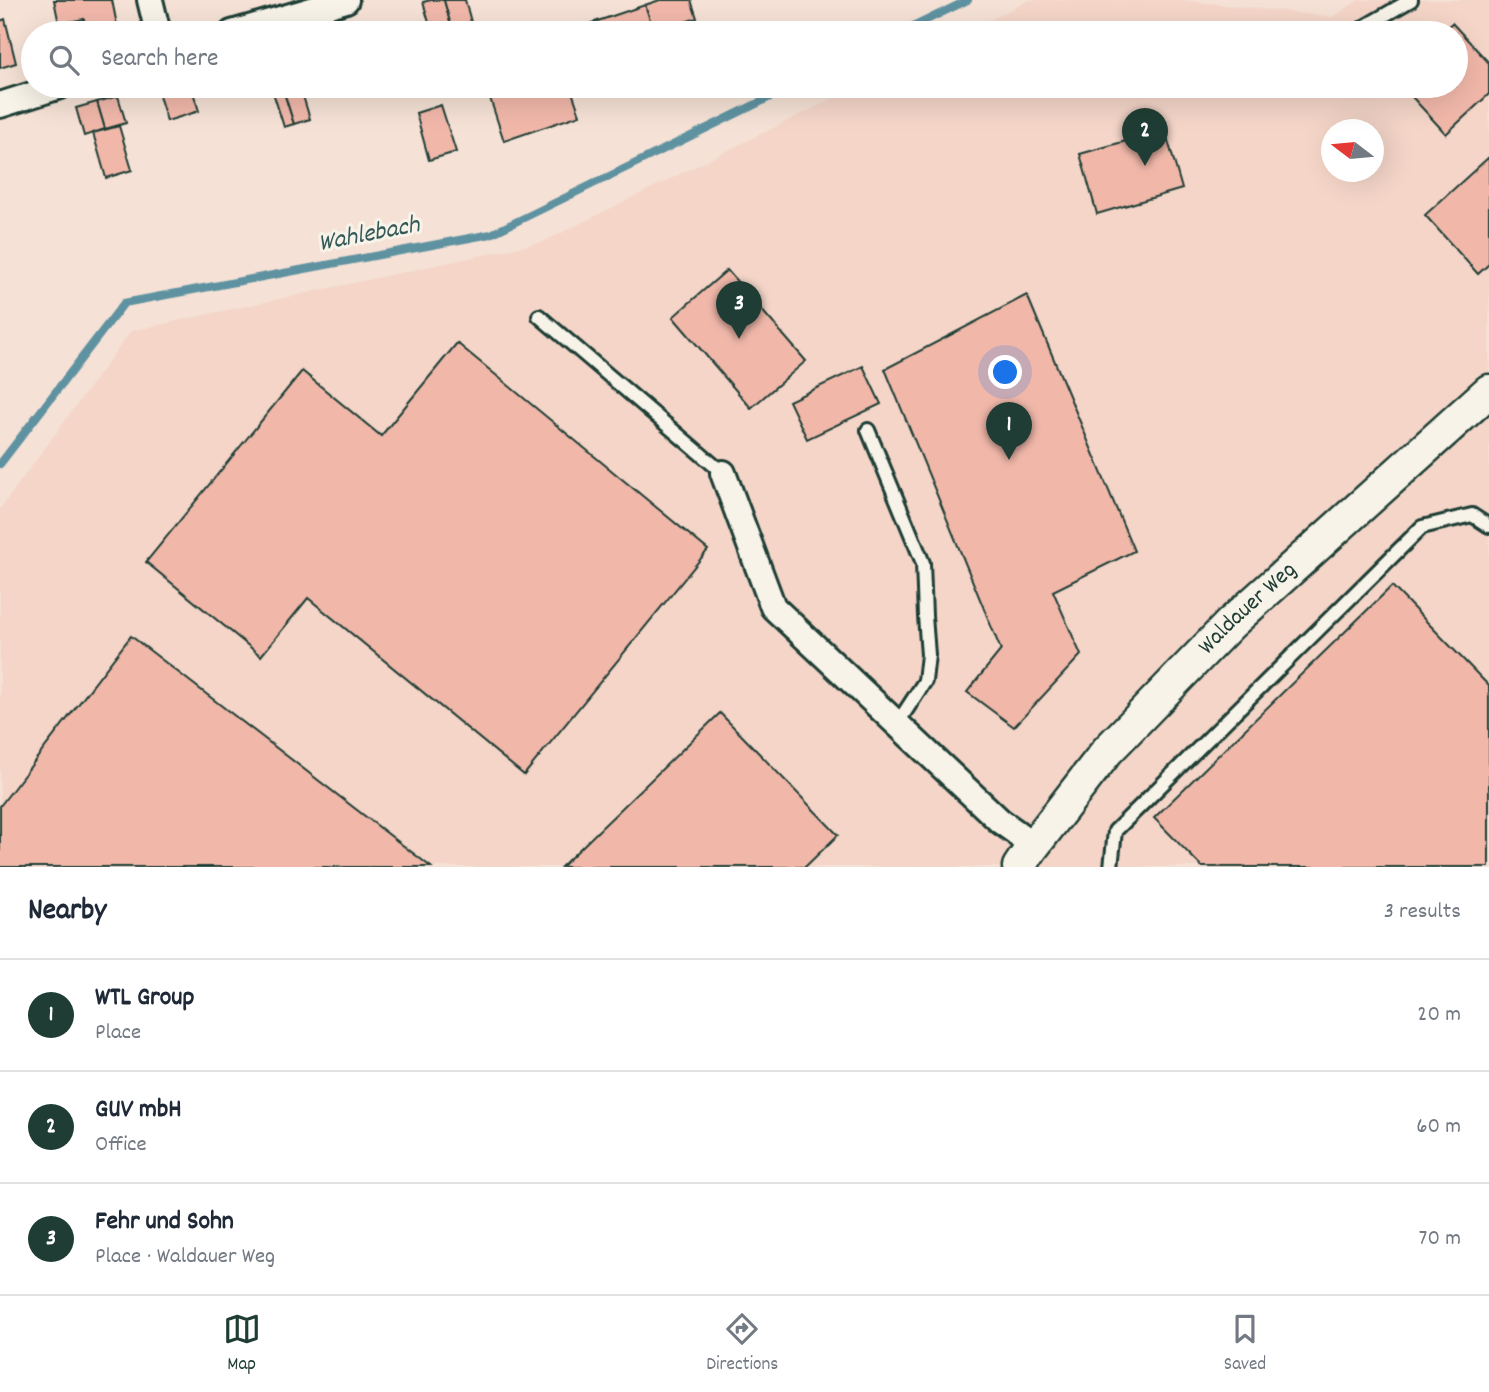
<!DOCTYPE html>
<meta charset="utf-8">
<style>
body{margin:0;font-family:Dekko,sans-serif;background:#f2f2f3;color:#1f2937}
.compass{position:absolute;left:1321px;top:119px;width:63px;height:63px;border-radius:50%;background:#fff;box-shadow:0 7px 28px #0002;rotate:286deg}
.you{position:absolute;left:1006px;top:373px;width:24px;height:24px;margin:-18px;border:5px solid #fff;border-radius:50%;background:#1a73e8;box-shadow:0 0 0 10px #1a73e833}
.badge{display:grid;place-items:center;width:46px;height:46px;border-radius:50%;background:#1f3d34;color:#fff;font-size:23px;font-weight:700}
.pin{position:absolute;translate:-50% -58px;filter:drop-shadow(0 2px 4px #0008)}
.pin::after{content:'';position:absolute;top:37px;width:24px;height:21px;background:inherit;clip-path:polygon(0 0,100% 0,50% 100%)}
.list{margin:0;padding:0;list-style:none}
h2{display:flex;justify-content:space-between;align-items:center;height:91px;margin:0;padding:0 28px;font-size:30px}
h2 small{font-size:23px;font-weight:400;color:#747a83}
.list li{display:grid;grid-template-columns:46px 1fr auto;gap:21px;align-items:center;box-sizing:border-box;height:112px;padding:0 28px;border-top:2px solid #e0e1e3}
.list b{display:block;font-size:26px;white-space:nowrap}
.list p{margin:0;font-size:23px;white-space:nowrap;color:#747a83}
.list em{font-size:23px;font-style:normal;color:#747a83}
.icon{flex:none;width:38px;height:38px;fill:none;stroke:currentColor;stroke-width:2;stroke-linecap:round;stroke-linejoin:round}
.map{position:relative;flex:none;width:1489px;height:867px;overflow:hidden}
.search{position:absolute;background:#fff;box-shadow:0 7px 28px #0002;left:21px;right:21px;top:21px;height:77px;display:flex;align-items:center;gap:18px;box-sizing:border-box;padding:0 24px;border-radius:38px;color:#747a83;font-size:26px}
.sheet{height:427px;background:#fff}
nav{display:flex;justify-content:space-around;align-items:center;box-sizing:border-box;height:98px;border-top:2px solid #e0e1e3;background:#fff;font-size:19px;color:#747a83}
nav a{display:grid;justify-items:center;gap:4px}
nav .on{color:#1f3d34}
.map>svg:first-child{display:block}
.built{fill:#f4d5c8;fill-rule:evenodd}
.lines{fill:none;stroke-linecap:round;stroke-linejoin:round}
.stream{stroke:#5e92a1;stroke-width:8}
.building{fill:#f1b8aa;stroke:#1f3d34;stroke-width:2}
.service-casing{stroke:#1f3d34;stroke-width:18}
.minor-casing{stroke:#1f3d34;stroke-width:30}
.tertiary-casing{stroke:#1f3d34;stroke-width:37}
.service{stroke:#f7f3e8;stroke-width:12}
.minor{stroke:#f7f3e8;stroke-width:24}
.tertiary{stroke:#f7f3e8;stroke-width:32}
.labels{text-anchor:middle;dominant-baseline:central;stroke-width:6;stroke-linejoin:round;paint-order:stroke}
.street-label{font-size:24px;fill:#1f3d34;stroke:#f7f3e8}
.water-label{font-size:26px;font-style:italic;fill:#345958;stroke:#f7f3e8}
</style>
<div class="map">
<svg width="1489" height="867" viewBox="0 0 1489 867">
<rect width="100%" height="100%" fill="#f5e1d5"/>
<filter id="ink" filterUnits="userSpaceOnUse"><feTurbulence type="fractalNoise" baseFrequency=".0143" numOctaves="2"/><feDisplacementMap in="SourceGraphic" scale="14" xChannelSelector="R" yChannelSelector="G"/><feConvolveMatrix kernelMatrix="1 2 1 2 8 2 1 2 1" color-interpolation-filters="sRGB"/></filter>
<g filter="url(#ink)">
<path class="built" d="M1030 0H1179L1333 17 1359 0H1489V867H0V509L131 331 543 242 858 86H1456V33H963ZM1332 130H1374V172H1332Z"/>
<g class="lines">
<g class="stream">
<path d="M900 33 968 0"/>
<path d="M0 464 124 303 491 234 793 86"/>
</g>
</g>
<g class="building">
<path d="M54 0H112L118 30 101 33H87L84 19 59 24Z"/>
<path d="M431 0H444L453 33H432L423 2Z"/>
<path d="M444 0H465L474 33H453Z"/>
<path d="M660 0H691L697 18 654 32 645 5Z"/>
<path d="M645 5 654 32 650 33H582L580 27Z"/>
<path d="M5 19 16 63 0 68V21Z"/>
<path d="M1452 23 1489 63V94L1446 134 1402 86H1456V33H1440Z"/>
<path d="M156 86H191L199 111 167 121Z"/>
<path d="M271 86H282L294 124 284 127Z"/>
<path d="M282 86H300L310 119 294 124Z"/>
<path d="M506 86H570L580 115 504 141 488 92Z"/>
<path d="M118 96 126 123 105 129 97 102Z"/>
<path d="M97 102 105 129 84 136 76 108Z"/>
<path d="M441 105 456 152 429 160 416 113Z"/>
<path d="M119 126 132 170 106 178 93 133Z"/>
<path d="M1165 130 1182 189 1097 214 1080 154Z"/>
<path d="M1489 157V264L1478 274 1425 215Z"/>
<path d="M727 270 806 361 751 408 673 317Z"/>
<path d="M1027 295 1134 551 1053 591 1081 655 1014 727 967 692 1001 650 885 369Z"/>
<path d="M457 343 708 550 524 775 308 598 261 656 146 562 302 371 381 436Z"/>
<path d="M863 366 881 404 807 439 789 401Z"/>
<path d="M1392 586 1489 686V867H1202L1154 818Z"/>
<path d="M131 636 431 867H0V806Z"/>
<path d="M720 713 838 835 805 867H561Z"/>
</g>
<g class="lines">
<defs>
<g id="service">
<path d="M1364 27 1411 0"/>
<path d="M539 316 723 473"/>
<path d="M868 430 923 563 925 616 928 655 925 681 897 724"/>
<path d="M1111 867 1115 831 1422 527 1472 515 1489 526"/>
</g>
<g id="minor">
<path d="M150 0 158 33"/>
<path d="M232 33 346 0"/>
<path d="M0 105 60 86"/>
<path d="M723 473 773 607 1000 821 1017 833 1031 849"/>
</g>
<g id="tertiary">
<path id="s1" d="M1019 867 1031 849 1107 751 1230 624 1489 391"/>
</g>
</defs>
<use href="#service" class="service-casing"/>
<use href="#minor" class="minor-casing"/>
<use href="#tertiary" class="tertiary-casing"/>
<use href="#service" class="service"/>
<use href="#minor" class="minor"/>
<use href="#tertiary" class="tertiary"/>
</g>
</g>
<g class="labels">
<g class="street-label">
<text stroke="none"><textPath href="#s1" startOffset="346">Waldauer Weg</textPath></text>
</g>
<g class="water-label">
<text transform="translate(369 235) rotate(-11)">Wahlebach</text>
</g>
</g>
</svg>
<svg class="compass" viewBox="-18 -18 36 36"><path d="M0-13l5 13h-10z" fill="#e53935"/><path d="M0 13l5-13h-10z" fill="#747a83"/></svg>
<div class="you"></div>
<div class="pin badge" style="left:1009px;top:460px">1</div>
<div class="pin badge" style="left:1145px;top:166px">2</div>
<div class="pin badge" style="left:739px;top:339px">3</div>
<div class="search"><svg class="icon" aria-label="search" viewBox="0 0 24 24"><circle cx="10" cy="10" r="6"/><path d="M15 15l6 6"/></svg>Search here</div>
</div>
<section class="sheet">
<h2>Nearby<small>3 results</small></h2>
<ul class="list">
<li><span class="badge">1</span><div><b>WTL Group</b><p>Place</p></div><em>20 m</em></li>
<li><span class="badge">2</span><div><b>GUV mbH</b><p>Office</p></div><em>60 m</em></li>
<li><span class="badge">3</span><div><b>Fehr und Sohn</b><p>Place · Waldauer Weg</p></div><em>70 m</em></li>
</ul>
</section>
<nav>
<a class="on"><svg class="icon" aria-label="map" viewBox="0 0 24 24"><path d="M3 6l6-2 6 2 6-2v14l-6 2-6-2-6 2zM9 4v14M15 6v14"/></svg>Map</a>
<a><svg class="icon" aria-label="directions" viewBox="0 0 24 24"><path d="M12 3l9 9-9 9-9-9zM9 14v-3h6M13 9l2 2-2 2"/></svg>Directions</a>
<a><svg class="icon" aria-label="saved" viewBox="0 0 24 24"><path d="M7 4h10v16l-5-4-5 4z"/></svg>Saved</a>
</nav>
